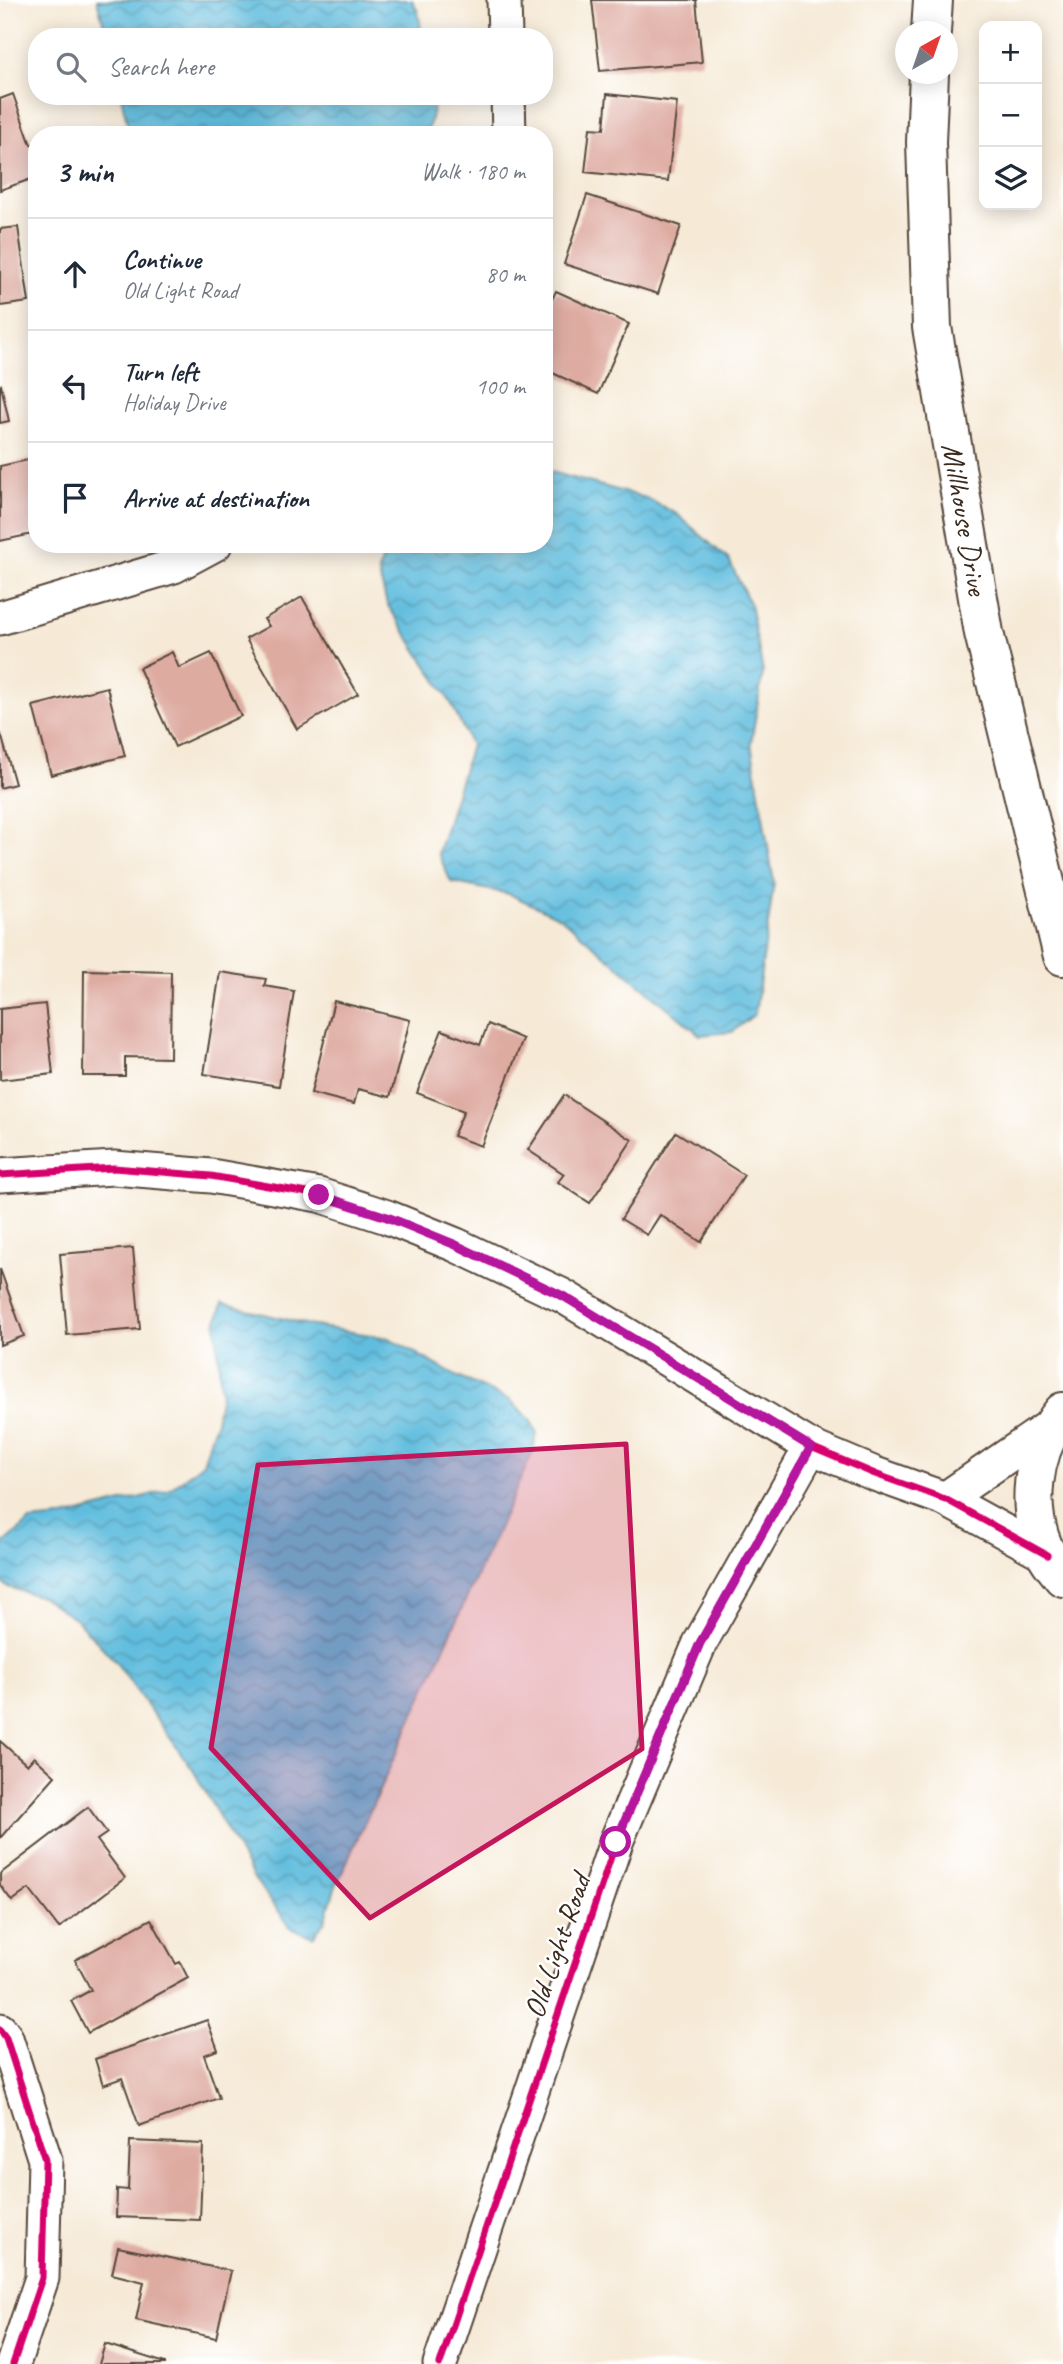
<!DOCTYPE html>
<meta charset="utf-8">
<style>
body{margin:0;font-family:Caveat,sans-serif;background:#f6f6f7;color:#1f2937}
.controls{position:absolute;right:21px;top:21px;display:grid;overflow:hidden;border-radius:14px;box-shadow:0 4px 18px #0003}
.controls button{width:63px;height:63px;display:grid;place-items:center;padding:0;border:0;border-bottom:2px solid #e0e1e3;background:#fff;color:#1f2937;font:35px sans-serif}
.compass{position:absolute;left:895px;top:21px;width:63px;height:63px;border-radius:50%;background:#fff;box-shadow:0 4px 18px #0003;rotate:40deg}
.stop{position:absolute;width:21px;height:21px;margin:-16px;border:5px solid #b5179e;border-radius:50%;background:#fff}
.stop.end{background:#b5179e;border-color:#fff;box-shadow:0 2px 7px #0008}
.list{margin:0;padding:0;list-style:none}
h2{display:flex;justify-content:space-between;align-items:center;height:91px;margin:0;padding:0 28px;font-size:30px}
h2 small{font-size:23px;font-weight:400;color:#747a83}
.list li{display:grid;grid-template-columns:46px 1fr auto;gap:21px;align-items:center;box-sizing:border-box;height:112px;padding:0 28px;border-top:2px solid #e0e1e3}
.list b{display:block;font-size:26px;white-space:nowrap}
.list p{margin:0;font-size:23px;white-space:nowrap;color:#747a83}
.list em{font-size:23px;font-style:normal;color:#747a83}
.icon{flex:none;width:38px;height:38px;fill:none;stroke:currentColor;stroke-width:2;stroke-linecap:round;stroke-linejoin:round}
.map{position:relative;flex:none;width:1063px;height:2364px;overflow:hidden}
.search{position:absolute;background:#fff;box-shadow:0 4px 18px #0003;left:28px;top:28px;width:525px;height:77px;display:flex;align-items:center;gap:18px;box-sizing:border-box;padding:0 24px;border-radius:28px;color:#747a83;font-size:26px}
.panel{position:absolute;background:#fff;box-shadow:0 4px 18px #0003;left:28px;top:126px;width:525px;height:427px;border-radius:28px}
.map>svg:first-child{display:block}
.water{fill:url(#water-waves);stroke:#4e747e;stroke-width:2}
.building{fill:#deaba1}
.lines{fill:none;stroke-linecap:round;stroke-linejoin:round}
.street-casing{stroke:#57473a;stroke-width:37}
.secondary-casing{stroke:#57473a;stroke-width:42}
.street{stroke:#fff;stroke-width:33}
.secondary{stroke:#fff;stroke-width:38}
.cycleway-casing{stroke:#fff;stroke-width:11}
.cycleway{stroke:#d6006c;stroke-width:7}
.route{stroke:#b5179e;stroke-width:9}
.marked{fill:#c2185b;fill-opacity:0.2;stroke:#c2185b;stroke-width:5;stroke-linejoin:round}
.labels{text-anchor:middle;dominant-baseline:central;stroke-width:5;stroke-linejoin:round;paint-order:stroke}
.street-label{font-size:30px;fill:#3b2a1e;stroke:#fff}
</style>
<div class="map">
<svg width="1063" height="2364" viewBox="0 0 1063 2364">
<defs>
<pattern id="water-waves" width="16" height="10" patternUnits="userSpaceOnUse" patternTransform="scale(1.75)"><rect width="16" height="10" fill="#60bdde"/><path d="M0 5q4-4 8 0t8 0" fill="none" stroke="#509ab3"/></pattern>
</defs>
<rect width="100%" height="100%" fill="#fff"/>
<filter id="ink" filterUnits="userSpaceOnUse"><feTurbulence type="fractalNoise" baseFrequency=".0143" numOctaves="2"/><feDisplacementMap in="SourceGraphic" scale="14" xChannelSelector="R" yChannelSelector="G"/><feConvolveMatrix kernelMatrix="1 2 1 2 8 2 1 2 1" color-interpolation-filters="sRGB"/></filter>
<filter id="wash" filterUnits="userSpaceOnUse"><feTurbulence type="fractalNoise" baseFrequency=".00686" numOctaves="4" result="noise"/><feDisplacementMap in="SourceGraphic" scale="28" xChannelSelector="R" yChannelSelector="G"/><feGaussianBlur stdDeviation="1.57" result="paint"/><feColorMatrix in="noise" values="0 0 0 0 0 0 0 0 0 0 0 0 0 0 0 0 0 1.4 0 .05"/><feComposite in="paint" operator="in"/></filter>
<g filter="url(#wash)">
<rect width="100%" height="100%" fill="#f6ead7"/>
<g class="water">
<path d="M97 0H412L418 12 423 37H107Z"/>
<path d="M121 96H436V97L427 135H130Z"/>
<path d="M544 470 646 498 677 514 729 560 750 604 763 672 751 743 774 883 755 1014 732 1032 700 1035 561 918 509 894 451 882 438 853 471 745 451 703 387 604 378 570 390 544H544Z"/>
<path d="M222 1304 314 1326 389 1338 456 1376 510 1400 529 1418 537 1433 533 1452 335 1888 325 1921 313 1937 291 1928 253 1877 193 1770 115 1661 76 1619 42 1597 8 1587 0 1581 2 1545 30 1521 60 1518 169 1490 203 1463 216 1421 221 1393 216 1324Z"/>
</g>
<g id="blocks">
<g class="building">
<path d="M592 0H696L702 62 600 71Z"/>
<path d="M13 94 31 145 37 143V177L0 190V99Z"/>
<path d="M607 94 677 102 668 181 585 172 590 128 604 129Z"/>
<path d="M587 195 681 226 658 294 564 264Z"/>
<path d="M18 227 29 302 0 306V229Z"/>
<path d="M556 291 629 324 598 394 544 369V316Z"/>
<path d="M1 385 9 421 0 423V386Z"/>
<path d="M37 458V533L0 541V466Z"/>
<path d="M302 597 358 694 297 729 246 639 269 626 264 619Z"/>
<path d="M172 652 179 668 211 653 241 716 175 747 139 668Z"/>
<path d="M107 687 125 756 51 775 33 706Z"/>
<path d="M1 734 15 784 0 788V735Z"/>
<path d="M84 970 171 972 170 1058 125 1057V1076H83Z"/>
<path d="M220 972 266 979 264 986 294 991 279 1086 204 1074Z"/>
<path d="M334 1001 410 1020 390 1097 358 1089 354 1104 311 1093Z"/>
<path d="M45 1004 53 1074 0 1080V1009Z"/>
<path d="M488 1024 523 1039 481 1146 453 1136 464 1111 417 1093 442 1030 480 1045Z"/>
<path d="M564 1095 632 1140 590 1203 558 1182 564 1174 528 1150Z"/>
<path d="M676 1132 744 1175 701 1242 660 1215 647 1235 621 1219Z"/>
<path d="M133 1248 140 1329 67 1335 60 1254Z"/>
<path d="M0 1269 24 1336 0 1345Z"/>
<path d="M0 1741 27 1765 34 1757 55 1776 0 1838Z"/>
<path d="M88 1807 107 1833 97 1840 125 1878 59 1928 29 1889 12 1901 0 1885V1874Z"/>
<path d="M151 1919 176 1964 180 1962 188 1978 88 2033 71 2001 91 1990 75 1960Z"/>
<path d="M207 2020 218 2050 204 2055 219 2098 139 2126 122 2078 103 2085 95 2059Z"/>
<path d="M130 2141 203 2144 200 2220 116 2217 117 2189 128 2190Z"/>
<path d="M118 2247 231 2271 216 2338 136 2320 144 2282 112 2274Z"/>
<path d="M105 2344 165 2363V2364H99Z"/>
</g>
</g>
</g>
<g filter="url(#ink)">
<use href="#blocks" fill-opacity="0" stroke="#57473a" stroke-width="2"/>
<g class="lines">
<defs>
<g id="street">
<path d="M504 0 505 37"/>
<path d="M508 96 509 135"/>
<path d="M0 618 174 566 215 544"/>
<path d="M0 1175 114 1168 211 1176 319 1195 387 1217 456 1245 563 1296 811 1447 875 1474 945 1499 1047 1555"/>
<path d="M945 1499 1052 1425"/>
<path d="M0 2030 6 2038 45 2160 42 2278 13 2364"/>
<path d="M440 2364 616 1842 700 1643 811 1447"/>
</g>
<g id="secondary">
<path d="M931 32 933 0"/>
<path d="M929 74 926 142 932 327 984 633 1063 956"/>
<path d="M1063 1412C1031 1450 1024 1511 1047 1555 1051 1563 1058 1570 1063 1577"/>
</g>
</defs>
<use href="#street" class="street-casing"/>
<use href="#secondary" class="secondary-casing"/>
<use href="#street" class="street"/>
<use href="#secondary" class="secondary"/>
<defs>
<g id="cycleway">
<path d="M0 1175 114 1168 211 1176 319 1195 387 1217 456 1245 563 1296 811 1447 875 1474 945 1499 1047 1555"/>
<path d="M0 2030 6 2038 45 2160 42 2278 13 2364"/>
<path d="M440 2364 616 1842 700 1643 811 1447"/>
</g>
</defs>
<use href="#cycleway" class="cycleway-casing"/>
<use href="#cycleway" class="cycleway"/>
</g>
</g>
<g class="lines" filter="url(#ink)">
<path class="route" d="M319 1195 387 1217 456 1245 563 1296 811 1447 700 1643 616 1842"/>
</g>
<path class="marked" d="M626 1444 642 1749 370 1918 211 1748 258 1465Z"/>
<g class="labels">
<g class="street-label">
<text transform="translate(965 519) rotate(80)">Millhouse Drive</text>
<text transform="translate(557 1946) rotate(-71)">Old Light Road</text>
</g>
</g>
</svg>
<div class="controls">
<button>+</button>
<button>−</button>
<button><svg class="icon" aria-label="layers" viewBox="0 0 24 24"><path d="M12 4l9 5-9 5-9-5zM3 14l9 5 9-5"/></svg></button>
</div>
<svg class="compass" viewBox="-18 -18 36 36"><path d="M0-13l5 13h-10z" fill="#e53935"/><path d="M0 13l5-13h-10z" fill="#747a83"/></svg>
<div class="stop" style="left:616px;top:1842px"></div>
<div class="stop end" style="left:319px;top:1195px"></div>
<div class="search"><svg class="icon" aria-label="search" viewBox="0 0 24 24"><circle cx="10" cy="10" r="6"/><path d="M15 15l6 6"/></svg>Search here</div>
<section class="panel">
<h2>3 min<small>Walk · 180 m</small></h2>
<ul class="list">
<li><svg class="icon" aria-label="ahead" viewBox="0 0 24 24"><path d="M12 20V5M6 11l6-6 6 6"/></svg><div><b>Continue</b><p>Old Light Road</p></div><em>80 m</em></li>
<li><svg class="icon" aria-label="left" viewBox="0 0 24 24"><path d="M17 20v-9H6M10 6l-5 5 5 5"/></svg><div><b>Turn left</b><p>Holiday Drive</p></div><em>100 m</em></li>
<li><svg class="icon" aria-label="arrive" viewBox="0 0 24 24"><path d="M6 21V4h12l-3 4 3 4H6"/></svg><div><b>Arrive at destination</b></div></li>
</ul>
</section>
</div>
